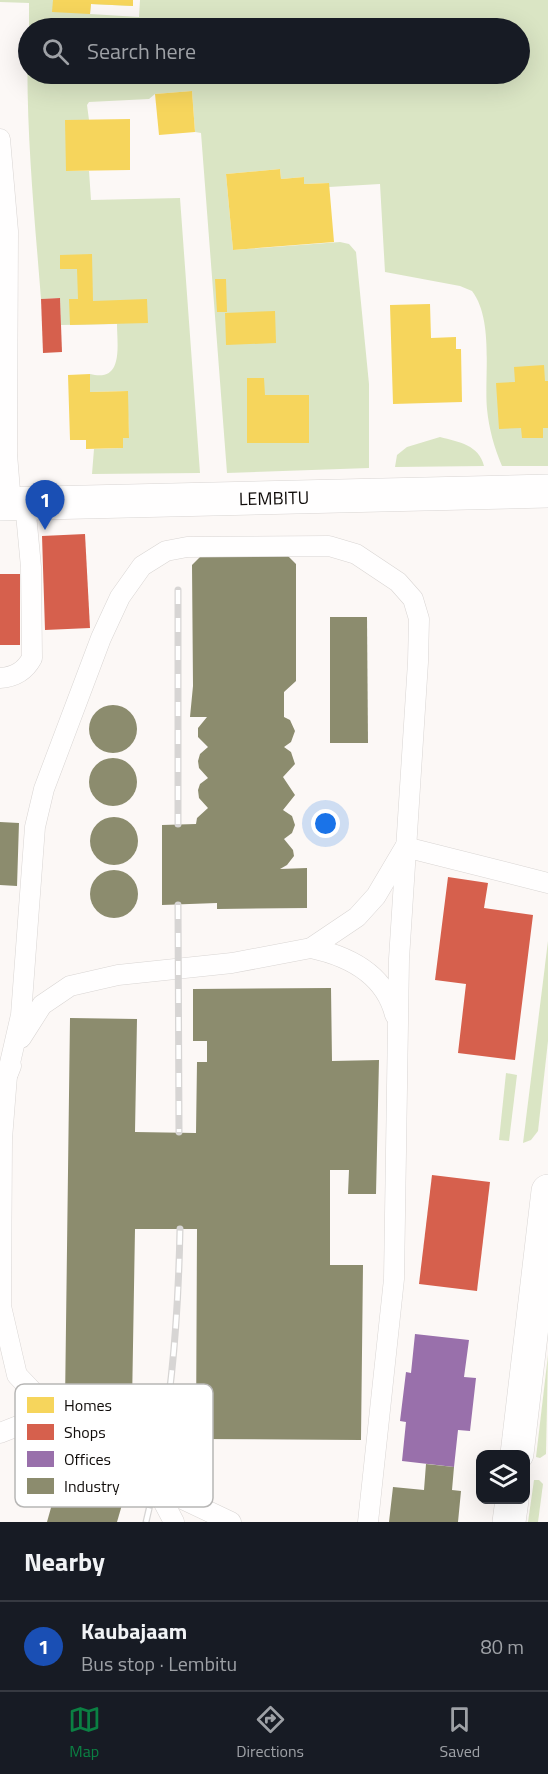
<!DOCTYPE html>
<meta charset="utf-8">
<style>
body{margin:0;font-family:"Titillium Web",sans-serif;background:#242831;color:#f1f3f6}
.controls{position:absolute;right:18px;bottom:18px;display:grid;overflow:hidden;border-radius:12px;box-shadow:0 6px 24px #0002}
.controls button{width:54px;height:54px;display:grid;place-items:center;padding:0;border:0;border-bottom:2px solid #363941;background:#171b24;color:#f1f3f6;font:30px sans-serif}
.you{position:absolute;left:326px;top:824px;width:21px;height:21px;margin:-15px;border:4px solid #fff;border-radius:50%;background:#1a73e8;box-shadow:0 0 0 9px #1a73e833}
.badge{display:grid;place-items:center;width:39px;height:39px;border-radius:50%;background:#0b8043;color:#fff;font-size:20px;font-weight:700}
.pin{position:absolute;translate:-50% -50px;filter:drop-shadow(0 2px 3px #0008)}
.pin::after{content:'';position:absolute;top:32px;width:21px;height:18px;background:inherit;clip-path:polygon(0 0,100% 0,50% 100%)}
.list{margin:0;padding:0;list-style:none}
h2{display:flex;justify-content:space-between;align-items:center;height:78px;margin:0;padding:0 24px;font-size:26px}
h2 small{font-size:20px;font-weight:400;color:#9ea1a6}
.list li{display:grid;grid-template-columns:39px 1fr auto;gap:18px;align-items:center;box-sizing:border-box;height:90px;padding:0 24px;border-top:2px solid #363941}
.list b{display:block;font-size:22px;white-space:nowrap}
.list p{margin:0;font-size:20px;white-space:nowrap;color:#9ea1a6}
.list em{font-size:20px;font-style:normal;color:#9ea1a6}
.icon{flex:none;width:33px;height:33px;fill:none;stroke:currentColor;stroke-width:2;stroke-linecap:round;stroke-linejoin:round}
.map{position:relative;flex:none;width:548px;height:1522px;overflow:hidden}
.search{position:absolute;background:#171b24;box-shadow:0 6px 24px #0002;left:18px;right:18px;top:18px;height:66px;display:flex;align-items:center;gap:15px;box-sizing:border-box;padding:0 21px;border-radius:33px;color:#9ea1a6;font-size:22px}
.sheet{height:168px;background:#171b24}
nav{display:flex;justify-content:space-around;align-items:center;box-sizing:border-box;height:84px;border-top:2px solid #363941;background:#171b24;font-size:16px;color:#9ea1a6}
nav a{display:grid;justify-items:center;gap:3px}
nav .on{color:#0b8043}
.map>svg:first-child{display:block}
.green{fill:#dae5c4}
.homes{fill:#f6d55c}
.shops{fill:#d6604d}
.offices{fill:#9970ab}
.industry{fill:#8c8c6e}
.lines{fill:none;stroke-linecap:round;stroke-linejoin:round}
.service-casing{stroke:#d9d5d3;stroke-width:21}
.minor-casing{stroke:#d9d5d3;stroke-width:34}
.service{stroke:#fffefe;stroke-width:20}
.minor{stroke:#fffefe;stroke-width:33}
.rail-casing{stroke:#d7d5d4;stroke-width:7}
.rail{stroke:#fff;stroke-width:4.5;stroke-dasharray:14;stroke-linecap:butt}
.labels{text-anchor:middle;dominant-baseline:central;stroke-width:6;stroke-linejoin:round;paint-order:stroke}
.street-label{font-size:18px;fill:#0f0b09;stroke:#fff}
.key{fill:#fff;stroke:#b7b6b5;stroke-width:1.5}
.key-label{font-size:16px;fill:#0f0b09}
</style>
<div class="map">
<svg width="548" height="1522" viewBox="0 0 548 1522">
<rect width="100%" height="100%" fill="#fcf8f6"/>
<g class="green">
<path d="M0 0H133V6L91 4 90 14 139 17 140 0H548V466H502C494 447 489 429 487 409 484 375 494 320 472 291L460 286 385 272 380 184 329 187 328 183 304 184V177L281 179 280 169 226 174 233 250 340 242 349 244 356 252 369 384V468L227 473 201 133 195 132 192 91 155 94 149 99 89 102 87 105 89 120 66 171H89L91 200 180 198 200 473 92 474 94 449 123 448V438L129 437 127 391 90 392V374C124 383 117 345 117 324L61 325 60 298 41 299C34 210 25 121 28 33V74H520V28H29V3L0 2Z"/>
<path d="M440 437C459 442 479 445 484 466L395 467 397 455 407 447Z"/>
<path d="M548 941V1041L538 1131 531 1140 523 1143Z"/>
<path d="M506 1073 517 1075 509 1141 499 1140Z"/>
<path d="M548 1355 546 1454 540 1458 536 1457Z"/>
<path d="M534 1480H539L543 1484 538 1522H528Z"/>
</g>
<g class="homes">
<path d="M53 0H133V6L91 4 90 14 52 12Z"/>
<path d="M192 91 195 132 159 135 155 94Z"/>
<path d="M130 119V170L66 171 65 120Z"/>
<path d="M280 169 281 179 304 177V184L329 183 334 242 233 250 226 174Z"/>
<path d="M92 254 93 301 147 299 148 323 70 325 69 299H78L77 269H60V255Z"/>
<path d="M215 279H226L227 312H217Z"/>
<path d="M430 304 431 338 456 337V349H461L462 402 393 404 390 305Z"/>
<path d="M275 311 276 343 226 345 225 313Z"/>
<path d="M544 365 545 381H548V428H543V438H522L521 428 499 429 496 383 515 382 514 367Z"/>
<path d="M90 374V392L128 391 129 438H123V448L86 449V440H70L68 375Z"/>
<path d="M247 378H264L265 395H309V443H247Z"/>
</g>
<g class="shops">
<path d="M60 298 62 352 43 353 41 299Z"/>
<path d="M85 534 90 628 45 630 42 536Z"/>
<rect x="0" y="574" width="20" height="71"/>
<path d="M448 877 488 883 484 908 533 915 515 1060 458 1053 466 984 435 980Z"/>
<path d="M432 1175 490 1182 477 1291 419 1284Z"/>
</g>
<path class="offices" d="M415 1334 469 1340 464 1377 476 1378 470 1431 458 1430 454 1467 402 1461 406 1422 400 1421 406 1372 411 1373Z"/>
<g class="industry">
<path d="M287 555 296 564V681L284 692V717L290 720 295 731 291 742 284 747 291 752 295 764 283 777 295 795 283 810 292 816 295 825 292 833 284 839 293 850 294 856 287 865 280 869 307 868V908L217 909V903L162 905V825L196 824 197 818 208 808 199 798 198 790 200 784 208 778 199 768 198 761 200 754 208 747 198 737V728L207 717H190L193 686 192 565 200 557Z"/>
<path d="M330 617H367L368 743H330Z"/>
<circle cx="113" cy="729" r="24"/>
<circle cx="113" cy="782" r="24"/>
<circle cx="114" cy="841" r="24"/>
<path d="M0 822 19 823 17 886 0 885Z"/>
<circle cx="114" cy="894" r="24"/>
<path d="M331 988 332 1061 379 1060 376 1194H348L349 1170H330V1265H363L361 1440 196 1439 197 1229H135L132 1404 65 1403 70 1018 137 1019 135 1132 196 1133 197 1062H207V1041H193V989Z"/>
<path d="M426 1464 454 1467 452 1490 461 1491 458 1522H389L393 1487 424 1490Z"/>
<path d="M63 1465 128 1484 117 1522H47Z"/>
</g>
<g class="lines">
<defs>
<g id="service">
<path d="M0 139 8 231 7 454 11 503"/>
<path d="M0 678C15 677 25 671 32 658L31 567 25 503"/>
<path d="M311 948C348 956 385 974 395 1015"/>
<path d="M21 1038 42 1005 70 986 118 975 232 963 311 948 357 917 376 896 405 847 548 883"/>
<path d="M11 1066 7 1076 2 1139 1 1306 17 1375 56 1416 124 1457 155 1486 174 1522"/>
<path d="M7 1076 21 1015 35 827 44 789 101 638 120 597 142 566 166 551 187 547 329 546 356 554 398 582 413 599 419 619 418 662 399 959 394 1279 368 1522"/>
<path d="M0 1433 33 1420 56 1416"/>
<path d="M155 1486 231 1522"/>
</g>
<g id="minor">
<path id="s1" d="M0 504 548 491"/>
<path d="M517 1454 548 1191"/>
<path d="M509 1522 512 1500"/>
</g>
</defs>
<use href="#service" class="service-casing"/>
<use href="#minor" class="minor-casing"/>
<use href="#service" class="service"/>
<use href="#minor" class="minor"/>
<defs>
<g id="rail">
<path d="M178 590V824"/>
<path d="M178 905 179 1132"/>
<path d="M146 1522C170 1425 178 1329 180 1229"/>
</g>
</defs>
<use href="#rail" class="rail-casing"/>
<use href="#rail" class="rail"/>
</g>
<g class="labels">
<g class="street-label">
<text stroke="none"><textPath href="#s1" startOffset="274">LEMBITU</textPath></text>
</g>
</g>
<rect x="15" y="1384" width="198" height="123" rx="9" class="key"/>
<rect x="27" y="1397" width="27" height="16" fill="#f6d55c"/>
<rect x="27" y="1424" width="27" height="16" fill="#d6604d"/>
<rect x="27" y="1451" width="27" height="16" fill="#9970ab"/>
<rect x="27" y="1478" width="27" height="16" fill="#8c8c6e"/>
<g class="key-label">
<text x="64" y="1411">Homes</text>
<text x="64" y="1438">Shops</text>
<text x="64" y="1465">Offices</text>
<text x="64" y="1492">Industry</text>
</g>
</svg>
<div class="controls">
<button><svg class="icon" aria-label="layers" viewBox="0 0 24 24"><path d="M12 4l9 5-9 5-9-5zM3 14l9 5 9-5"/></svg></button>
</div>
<div class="you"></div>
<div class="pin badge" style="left:45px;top:530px;background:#1a4fb4">1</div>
<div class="search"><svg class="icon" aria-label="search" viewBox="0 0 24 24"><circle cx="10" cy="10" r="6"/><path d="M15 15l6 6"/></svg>Search here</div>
</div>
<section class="sheet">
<h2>Nearby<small></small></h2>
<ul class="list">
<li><span class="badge" style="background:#1a4fb4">1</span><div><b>Kaubajaam</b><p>Bus stop · Lembitu</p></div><em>80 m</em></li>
</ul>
</section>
<nav>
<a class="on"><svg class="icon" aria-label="map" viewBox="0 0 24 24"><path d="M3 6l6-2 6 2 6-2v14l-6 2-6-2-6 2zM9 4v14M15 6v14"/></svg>Map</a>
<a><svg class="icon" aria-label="directions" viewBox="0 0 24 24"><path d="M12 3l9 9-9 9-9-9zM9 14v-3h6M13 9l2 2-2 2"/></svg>Directions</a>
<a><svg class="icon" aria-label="saved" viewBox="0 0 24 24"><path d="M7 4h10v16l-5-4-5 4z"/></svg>Saved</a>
</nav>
